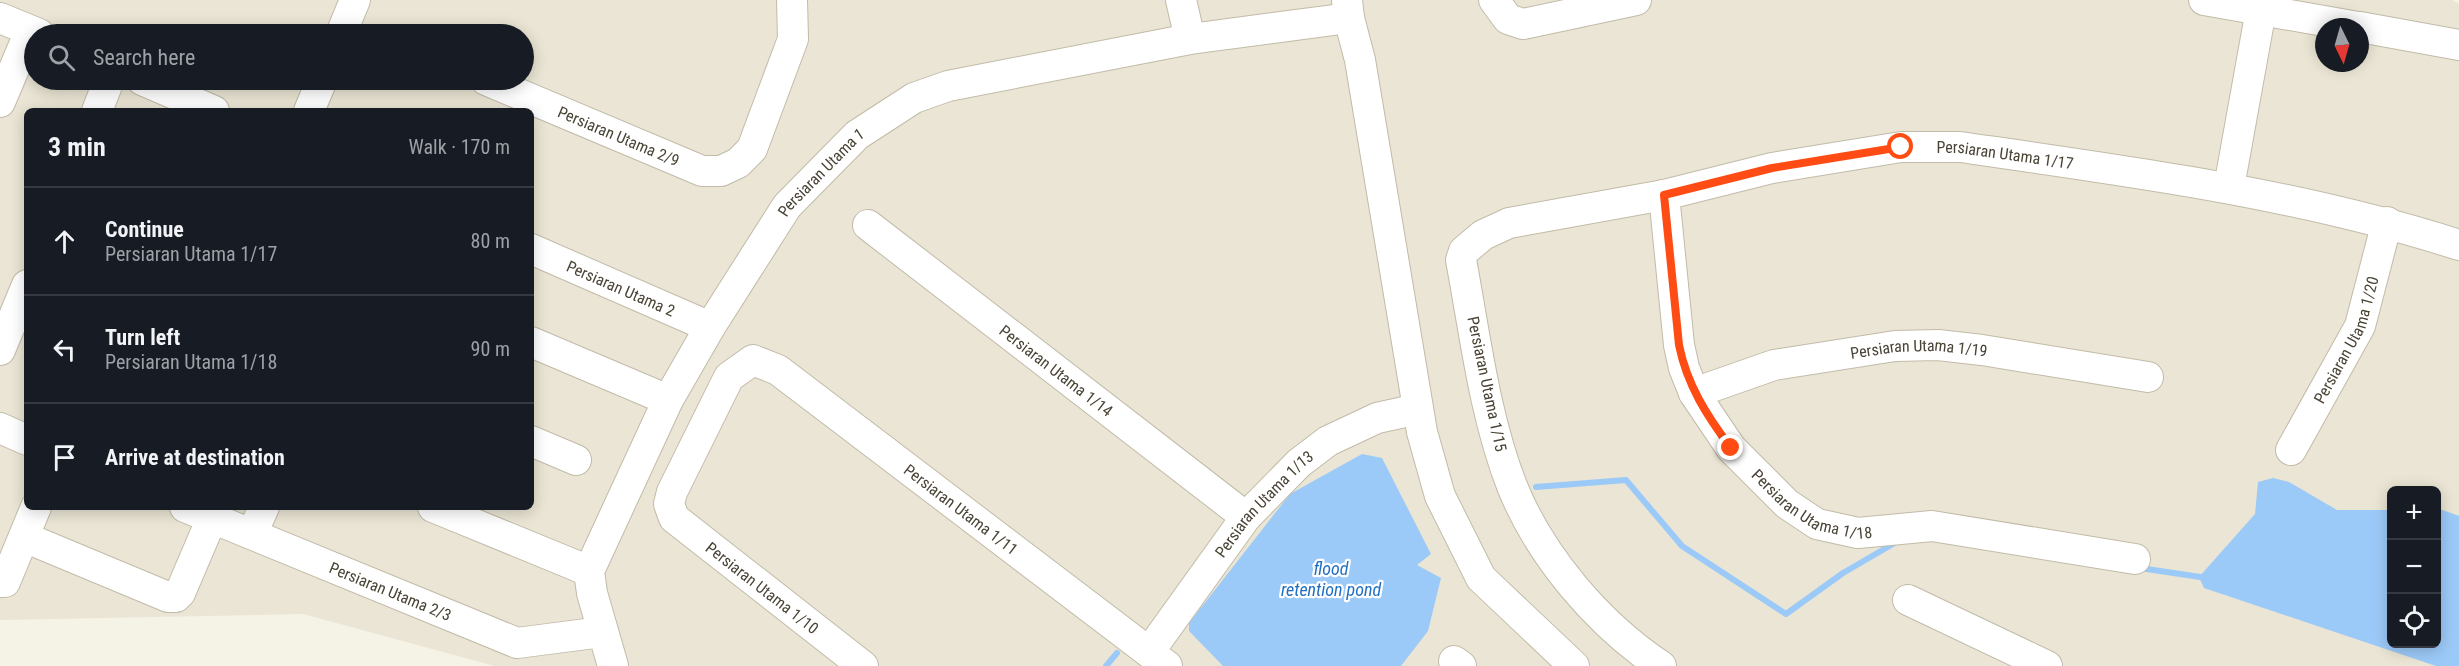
<!DOCTYPE html>
<meta charset="utf-8">
<style>
body{margin:0;font-family:"Roboto Condensed",sans-serif;background:#242831;color:#f1f3f6}
.controls{position:absolute;right:18px;bottom:18px;display:grid;overflow:hidden;border-radius:9px;box-shadow:0 3px 15px #0003}
.controls button{width:54px;height:54px;display:grid;place-items:center;padding:0;border:0;border-bottom:2px solid #363941;background:#171b24;color:#f1f3f6;font:30px sans-serif}
.compass{position:absolute;left:2315px;top:18px;width:54px;height:54px;border-radius:50%;background:#171b24;box-shadow:0 3px 15px #0003;rotate:175deg}
.stop{position:absolute;width:18px;height:18px;margin:-14px;border:4px solid #ff4c14;border-radius:50%;background:#fff}
.stop.end{background:#ff4c14;border-color:#fff;box-shadow:0 2px 6px #0008}
.list{margin:0;padding:0;list-style:none}
h2{display:flex;justify-content:space-between;align-items:center;height:78px;margin:0;padding:0 24px;font-size:26px}
h2 small{font-size:20px;font-weight:400;color:#9ea1a6}
.list li{display:grid;grid-template-columns:39px 1fr auto;gap:18px;align-items:center;box-sizing:border-box;height:108px;padding:0 24px;border-top:2px solid #363941}
.list b{display:block;font-size:22px;white-space:nowrap}
.list p{margin:0;font-size:20px;white-space:nowrap;color:#9ea1a6}
.list em{font-size:20px;font-style:normal;color:#9ea1a6}
.icon{flex:none;width:33px;height:33px;fill:none;stroke:currentColor;stroke-width:2;stroke-linecap:round;stroke-linejoin:round}
.map{position:relative;flex:none;width:2459px;height:666px;overflow:hidden}
.search{position:absolute;background:#171b24;box-shadow:0 3px 15px #0003;left:24px;top:24px;width:510px;height:66px;display:flex;align-items:center;gap:15px;box-sizing:border-box;padding:0 21px;border-radius:33px;color:#9ea1a6;font-size:22px}
.panel{position:absolute;background:#171b24;box-shadow:0 3px 15px #0003;left:24px;top:108px;width:510px;height:402px;border-radius:9px}
.map>svg:first-child{display:block}
.residential{fill:#eae5d4;fill-rule:evenodd}
.water{fill:#9ccaf8}
.lines{fill:none;stroke-linecap:round;stroke-linejoin:round}
.stream{stroke:#9ccaf8;stroke-width:6}
.minor-casing{stroke:#c2bba8;stroke-width:32}
.minor{stroke:#fff;stroke-width:30}
.route{stroke:#ff4c14;stroke-width:8}
.labels{text-anchor:middle;dominant-baseline:central;stroke-width:4.5;stroke-linejoin:round;paint-order:stroke}
.street-label{font-size:16px;fill:#494335;stroke:#fff}
.water-label{font-size:18px;font-style:italic;fill:#216fc1;stroke:#fff}
</style>
<div class="map">
<svg width="2459" height="666" viewBox="0 0 2459 666">
<rect width="100%" height="100%" fill="#f5f2e6"/>
<path class="residential" d="M0 0H2452L2459 4V666H495L303 614 0 620ZM2324 27H2360V63H2324ZM34 34H524V80H34ZM27 111H531V507H27ZM2392 490H2436V644H2392Z"/>
<g class="water">
<path d="M1362 454 1382 458 1431 554 1417 565 1441 578 1428 631 1401 666H1223L1189 631V623L1290 494Z"/>
<path d="M2273 478 2289 482 2337 510H2391L2392 644H2436L2437 508 2459 516V666H2436L2204 588 2199 577 2255 514 2258 482Z"/>
</g>
<g class="lines">
<g class="stream">
<path d="M1536 487 1626 480 1682 546 1786 614 1843 573 1898 541"/>
<path d="M2140 568 2207 578"/>
<path d="M1106 666 1117 653"/>
</g>
<defs>
<g id="minor">
<path d="M1181 0 1190 39"/>
<path d="M1347 0 1349 18 1360 60 1422 432 1440 496 1481 578 1574 666"/>
<path d="M1494 0 1508 19 1523 24 1636 0"/>
<path d="M2204 0 2358 27"/>
<path d="M0 18 39 34"/>
<path d="M2360 27 2459 45"/>
<path d="M341 34 355 0"/>
<path d="M142 80 214 111"/>
<path id="s1" d="M486 80 702 171H721L738 163 752 149 793 39 792 0"/>
<path d="M0 102 30 31"/>
<path d="M97 111 109 80"/>
<path d="M309 111 322 80"/>
<path d="M2229 187 2261 10"/>
<path id="s2" d="M1664 195 1679 345 1684 368 1694 393 1731 448 1787 504 1817 524 1858 533 1932 526 2135 559"/>
<path id="s3" d="M868 225 1246 517"/>
<path id="s4" d="M531 249 710 327"/>
<path d="M531 342 668 400"/>
<path d="M0 350 27 285"/>
<path id="s5" d="M1694 393 1774 365 1895 346 1938 345 1982 350 2148 377"/>
<path d="M0 428 27 440"/>
<path d="M531 441 576 460"/>
<path id="s6" d="M2291 450 2360 326 2387 222"/>
<path id="s7" d="M185 507 517 643 602 632"/>
<path d="M433 507 589 571"/>
<path d="M252 534 264 507"/>
<path d="M24 537 168 597H176L180 593 212 518"/>
<path d="M0 582H5L36 507"/>
<path d="M1908 600 2047 666"/>
<path id="s8" d="M1149 652 1246 517 1299 463 1328 441 1377 418 1418 409"/>
<path d="M1454 661 1461 666"/>
<path id="s9" d="M613 666 592 593 589 571 668 400 710 327 787 206 857 135 914 98 948 86 1190 39 1349 18"/>
<path id="s10" d="M863 666 674 518 669 504 672 492 729 377 753 360 778 370 1167 666"/>
<path id="s11" d="M1661 666C1598 624 1540 556 1512 486 1484 414 1475 334 1461 260L1464 251 1483 235 1509 223 1664 195 1772 168 1901 147H1960C2128 171 2297 193 2459 245"/>
</g>
</defs>
<use href="#minor" class="minor-casing"/>
<use href="#minor" class="minor"/>
</g>
<g class="lines">
<path class="route" d="M1731 448C1707 416 1687 385 1679 345L1664 195 1772 168 1901 147"/>
</g>
<g class="labels">
<g class="street-label">
<text stroke="none"><textPath href="#s1" startOffset="144">Persiaran Utama 2/9</textPath></text>
<text stroke="none"><textPath href="#s11" startOffset="1036">Persiaran Utama 1/17</textPath></text>
<text stroke="none"><textPath href="#s9" startOffset="562">Persiaran Utama 1</textPath></text>
<text stroke="none"><textPath href="#s4" startOffset="98">Persiaran Utama 2</textPath></text>
<text stroke="none"><textPath href="#s6" startOffset="124">Persiaran Utama 1/20</textPath></text>
<text stroke="none"><textPath href="#s5" startOffset="231">Persiaran Utama 1/19</textPath></text>
<text stroke="none"><textPath href="#s3" startOffset="238">Persiaran Utama 1/14</textPath></text>
<text transform="translate(1487 384) rotate(78)">Persiaran Utama 1/15</text>
<text stroke="none"><textPath href="#s2" startOffset="370">Persiaran Utama 1/18</textPath></text>
<text stroke="none"><textPath href="#s8" startOffset="188">Persiaran Utama 1/13</textPath></text>
<text stroke="none"><textPath href="#s10" startOffset="682">Persiaran Utama 1/11</textPath></text>
<text transform="translate(762 588) rotate(38)">Persiaran Utama 1/10</text>
<text stroke="none"><textPath href="#s7" startOffset="222">Persiaran Utama 2/3</textPath></text>
</g>
<g class="water-label">
<text x="1331" y="568">flood<tspan x="1331" dy="21">retention pond</tspan></text>
</g>
</g>
</svg>
<div class="controls">
<button>+</button>
<button>−</button>
<button><svg class="icon" aria-label="locate" viewBox="0 0 24 24"><circle cx="12" cy="12" r="6"/><path d="M12 2v4M12 18v4M2 12h4M18 12h4"/></svg></button>
</div>
<svg class="compass" viewBox="-18 -18 36 36"><path d="M0-13l5 13h-10z" fill="#e53935"/><path d="M0 13l5-13h-10z" fill="#9ea1a6"/></svg>
<div class="stop" style="left:1901px;top:147px"></div>
<div class="stop end" style="left:1731px;top:448px"></div>
<div class="search"><svg class="icon" aria-label="search" viewBox="0 0 24 24"><circle cx="10" cy="10" r="6"/><path d="M15 15l6 6"/></svg>Search here</div>
<section class="panel">
<h2>3 min<small>Walk · 170 m</small></h2>
<ul class="list">
<li><svg class="icon" aria-label="ahead" viewBox="0 0 24 24"><path d="M12 20V5M6 11l6-6 6 6"/></svg><div><b>Continue</b><p>Persiaran Utama 1/17</p></div><em>80 m</em></li>
<li><svg class="icon" aria-label="left" viewBox="0 0 24 24"><path d="M17 20v-9H6M10 6l-5 5 5 5"/></svg><div><b>Turn left</b><p>Persiaran Utama 1/18</p></div><em>90 m</em></li>
<li><svg class="icon" aria-label="arrive" viewBox="0 0 24 24"><path d="M6 21V4h12l-3 4 3 4H6"/></svg><div><b>Arrive at destination</b></div></li>
</ul>
</section>
</div>
